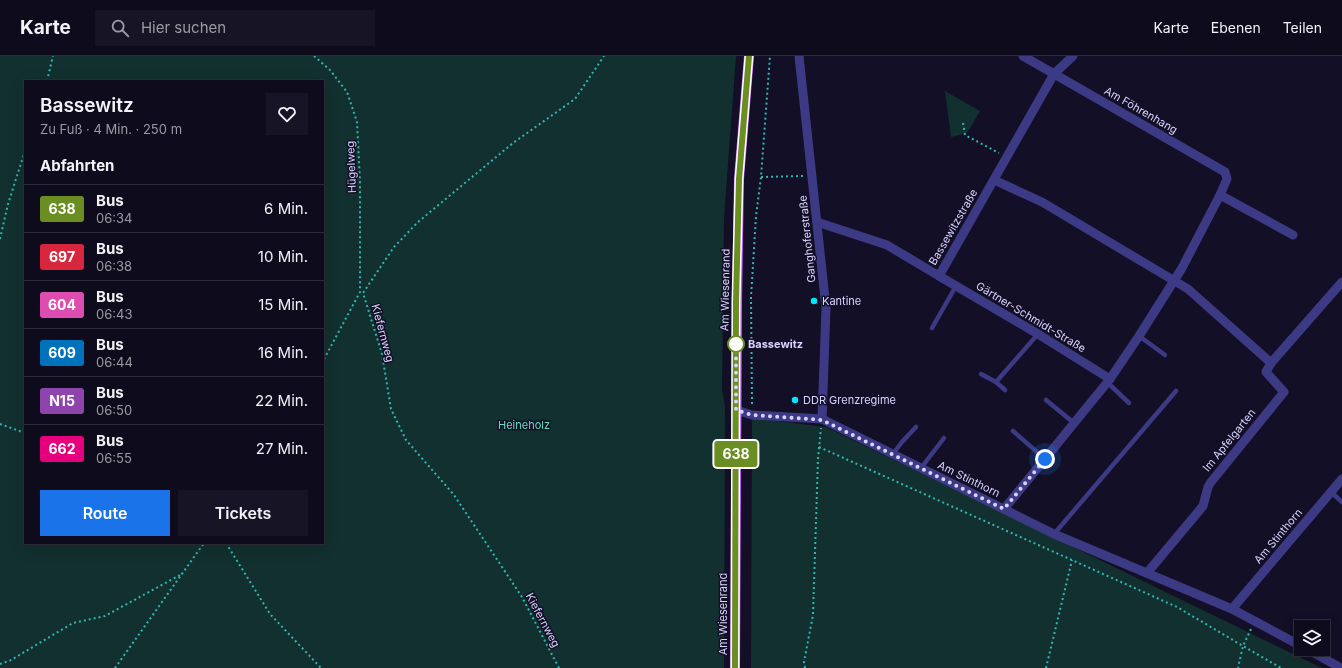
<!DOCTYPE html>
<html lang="de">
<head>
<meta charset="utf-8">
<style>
	body { margin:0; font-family:Inter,sans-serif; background:#171425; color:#f1f3f6; height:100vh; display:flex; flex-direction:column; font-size:15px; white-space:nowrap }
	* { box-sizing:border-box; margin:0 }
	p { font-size:13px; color:#9b9ba3 }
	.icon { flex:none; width:22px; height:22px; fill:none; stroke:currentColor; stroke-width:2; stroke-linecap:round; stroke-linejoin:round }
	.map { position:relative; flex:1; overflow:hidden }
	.sheet { position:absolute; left:24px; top:24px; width:300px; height:464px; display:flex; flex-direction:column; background:#0e0b1c; border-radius:0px; box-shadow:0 4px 16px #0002,0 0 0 1px #2e2b3b }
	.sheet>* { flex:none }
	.badge { padding:0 8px; border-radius:3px; font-size:14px; line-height:26px }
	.fabs { position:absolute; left:1294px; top:564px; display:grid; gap:8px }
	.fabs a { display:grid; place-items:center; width:36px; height:36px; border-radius:0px; background:#0e0b1c; box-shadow:0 4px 16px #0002,0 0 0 1px #2e2b3b; font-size:20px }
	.you { position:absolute; width:20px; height:20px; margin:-10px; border:3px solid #fff; border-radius:50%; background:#1a73e8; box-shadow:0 0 0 6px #1a73e833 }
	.map>.badge { position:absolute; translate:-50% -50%; box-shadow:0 0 0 2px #fff }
	h2 { padding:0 16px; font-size:15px; line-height:36px }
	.round { display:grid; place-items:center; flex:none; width:42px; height:42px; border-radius:0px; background:#171425 }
	.headline { display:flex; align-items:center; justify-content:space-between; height:68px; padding:0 16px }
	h1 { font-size:19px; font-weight:600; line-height:30px }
	.primary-button { display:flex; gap:8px; margin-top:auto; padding:8px 16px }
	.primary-button a { flex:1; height:46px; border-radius:0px; background:#1a73e8; color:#fff; font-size:16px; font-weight:600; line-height:46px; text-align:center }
	.primary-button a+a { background:#171425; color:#f1f3f6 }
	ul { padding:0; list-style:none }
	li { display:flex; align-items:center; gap:12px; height:48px; padding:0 16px; border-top:1px solid #2e2b3b }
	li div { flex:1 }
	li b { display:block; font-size:15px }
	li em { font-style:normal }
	li .badge { min-width:44px; font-weight:700; text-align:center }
	header { display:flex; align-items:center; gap:24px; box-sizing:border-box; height:56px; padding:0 20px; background:#0e0b1c; border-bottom:1px solid #2e2b3b }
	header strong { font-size:19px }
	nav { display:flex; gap:22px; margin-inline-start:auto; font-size:14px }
	.search { width:280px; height:36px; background:#171425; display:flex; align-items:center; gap:10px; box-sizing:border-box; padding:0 14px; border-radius:0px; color:#9b9ba3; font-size:15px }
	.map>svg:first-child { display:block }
</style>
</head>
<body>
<header>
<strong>Karte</strong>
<div class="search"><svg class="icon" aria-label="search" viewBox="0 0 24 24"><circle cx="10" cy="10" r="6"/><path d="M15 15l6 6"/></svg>Hier suchen</div>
<nav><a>Karte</a><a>Ebenen</a><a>Teilen</a></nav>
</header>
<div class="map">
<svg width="1342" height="612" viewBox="0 0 1342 612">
	<rect width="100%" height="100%" fill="#130f26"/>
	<g fill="#12302f" fill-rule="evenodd">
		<path d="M0 0H736L724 162 722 333 725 351 724 612H0ZM25 25H323V487H25Z"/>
		<polygon points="945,35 980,55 967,77 951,81"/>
		<polygon points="752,362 826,371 1322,612 751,612"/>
	</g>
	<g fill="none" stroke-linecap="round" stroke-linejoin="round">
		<g stroke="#2fb8b0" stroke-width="2" stroke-dasharray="2 3" stroke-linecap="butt">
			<polyline points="314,0 330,14 347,36 357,66 360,125 360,236 323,305"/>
			<polyline points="47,25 53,0"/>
			<polyline points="963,67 965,79 999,97"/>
			<polyline points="761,121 803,120"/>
			<polyline points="0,183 8,148 25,95"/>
			<polyline points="752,348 751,241 756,160 761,121 770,0"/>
			<polyline points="0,368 25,377"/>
			<polyline points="819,391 1177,551 1243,590 1238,612"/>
			<polyline points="226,487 270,558 321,612"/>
			<polyline points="1251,573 1243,590 1281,612"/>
			<polyline points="0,608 11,604 73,567 105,560 180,519"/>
			<polyline points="115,612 204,487"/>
			<polyline points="559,612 522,541 454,439 406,384 391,353 382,298 363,237 394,191 418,166 513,87 575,43 604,0"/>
			<polyline points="805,612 804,606 813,559 818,402 821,372"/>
			<polyline points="1046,612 1072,504"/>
		</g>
		<g stroke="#3d3a85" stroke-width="4.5">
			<polyline points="932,272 956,230"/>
			<polyline points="1139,280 1165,299"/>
			<polyline points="981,318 996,326"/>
			<polyline points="1107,326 1129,347"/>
			<polyline points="1005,334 996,326 1038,278"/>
			<polyline points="1046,344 1074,367"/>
			<polyline points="1013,375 1045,403"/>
			<polyline points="892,399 902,386 916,371"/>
			<polyline points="921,412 944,382"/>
			<polyline points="1331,436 1342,446"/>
			<polyline points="1054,478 1176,335"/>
		</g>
		<g stroke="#3d3a85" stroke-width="9">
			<polyline points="799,0 826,252 822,363"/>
			<polyline points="994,124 1042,146 1188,233 1271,307 1342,226"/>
			<polyline points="1220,139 1293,179"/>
			<polyline points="817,166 887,189 939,220 1054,18 1073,0"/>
			<polyline points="939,220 1038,278 1110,323"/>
			<polyline points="736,354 752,359 822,363 1054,478 1232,553 1301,590"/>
			<polyline points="1004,453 1110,323 1139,280 1182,212 1220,139 1227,123 1225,116 1023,0"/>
			<polyline points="1147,517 1203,450 1208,431 1211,426 1284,336 1266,316 1271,307"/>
			<polyline points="1232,553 1342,423"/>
			<polyline points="1307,593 1341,612"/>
		</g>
		<polyline stroke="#c25bff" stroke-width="10" points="735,612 737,246 739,123 749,0"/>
	</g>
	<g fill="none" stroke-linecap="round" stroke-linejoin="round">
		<defs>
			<polyline id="line" points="735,612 736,246 739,123 749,0"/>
		</defs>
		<use href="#line" stroke="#fff" stroke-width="9"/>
		<use href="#line" stroke="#6b8e23" stroke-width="6"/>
		<polyline stroke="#d9d4ff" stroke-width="4" stroke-dasharray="0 7.2" points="736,288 736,354 752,359 822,364 1004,453 1045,403"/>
	</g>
	<g fill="#00e5ff" stroke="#130f26" stroke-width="1.5">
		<circle cx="814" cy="245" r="4"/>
		<circle cx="795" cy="344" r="4"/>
	</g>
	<circle fill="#fff" stroke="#6b8e23" stroke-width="2" cx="736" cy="288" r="8"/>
	<g text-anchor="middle" stroke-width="3" stroke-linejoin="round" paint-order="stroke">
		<g font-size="11" fill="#d9d4ff" stroke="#130f26">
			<text transform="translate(1141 54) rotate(30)" y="4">Am Föhrenhang</text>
			<text transform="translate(351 111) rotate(-92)" y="4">Hügelweg</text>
			<text transform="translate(953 171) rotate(-60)" y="4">Bassewitzstraße</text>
			<text transform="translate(807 183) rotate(-96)" y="4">Ganghoferstraße</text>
			<text transform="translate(725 234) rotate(-89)" y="4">Am Wiesenrand</text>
			<text transform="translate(1031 261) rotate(31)" y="4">Gärtner-Schmidt-Straße</text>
			<text transform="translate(383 277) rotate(75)" y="4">Kiefernweg</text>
			<text transform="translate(1229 384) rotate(-51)" y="4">Im Apfelgarten</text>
			<text transform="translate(969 423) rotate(26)" y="4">Am Stinthorn</text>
			<text transform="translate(1278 480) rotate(-50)" y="4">Am Stinthorn</text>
			<text transform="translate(723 558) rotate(-90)" y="4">Am Wiesenrand</text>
			<text transform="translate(543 564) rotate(62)" y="4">Kiefernweg</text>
		</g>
		<g font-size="11" fill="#d9d4ff" stroke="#130f26" text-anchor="start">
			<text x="822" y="249">Kantine</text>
			<text x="803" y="348">DDR Grenzregime</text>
		</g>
		<g font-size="11" font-weight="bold" fill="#d9d4ff" stroke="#130f26" text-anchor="start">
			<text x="748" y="292">Bassewitz</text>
		</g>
		<g font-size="11" fill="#5fe0c0" stroke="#130f26">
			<text x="524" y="373">Heineholz</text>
		</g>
	</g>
</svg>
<div class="fabs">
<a><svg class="icon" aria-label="layers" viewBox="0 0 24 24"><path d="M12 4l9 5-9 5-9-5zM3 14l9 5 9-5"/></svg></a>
</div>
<div class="you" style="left:1045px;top:403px"></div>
<b class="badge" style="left:736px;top:398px;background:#6b8e23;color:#fff">638</b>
<section class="sheet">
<div class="headline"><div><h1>Bassewitz</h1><p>Zu Fuß · 4 Min. · 250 m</p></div><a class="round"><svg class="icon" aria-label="heart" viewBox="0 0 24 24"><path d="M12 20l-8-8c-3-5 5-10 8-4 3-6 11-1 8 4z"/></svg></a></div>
<h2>Abfahrten</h2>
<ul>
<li><span class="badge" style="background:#6b8e23;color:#fff">638</span><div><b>Bus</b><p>06:34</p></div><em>6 Min.</em></li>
<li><span class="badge" style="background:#d7263d;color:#fff">697</span><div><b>Bus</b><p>06:38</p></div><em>10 Min.</em></li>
<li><span class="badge" style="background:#dd4daf;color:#fff">604</span><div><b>Bus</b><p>06:43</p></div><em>15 Min.</em></li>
<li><span class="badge" style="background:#0072bc;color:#fff">609</span><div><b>Bus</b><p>06:44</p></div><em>16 Min.</em></li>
<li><span class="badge" style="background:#8e44ad;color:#fff">N15</span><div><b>Bus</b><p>06:50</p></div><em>22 Min.</em></li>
<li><span class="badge" style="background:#e6007e;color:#fff">662</span><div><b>Bus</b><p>06:55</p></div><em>27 Min.</em></li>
</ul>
<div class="primary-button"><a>Route</a><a>Tickets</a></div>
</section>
</div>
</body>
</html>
